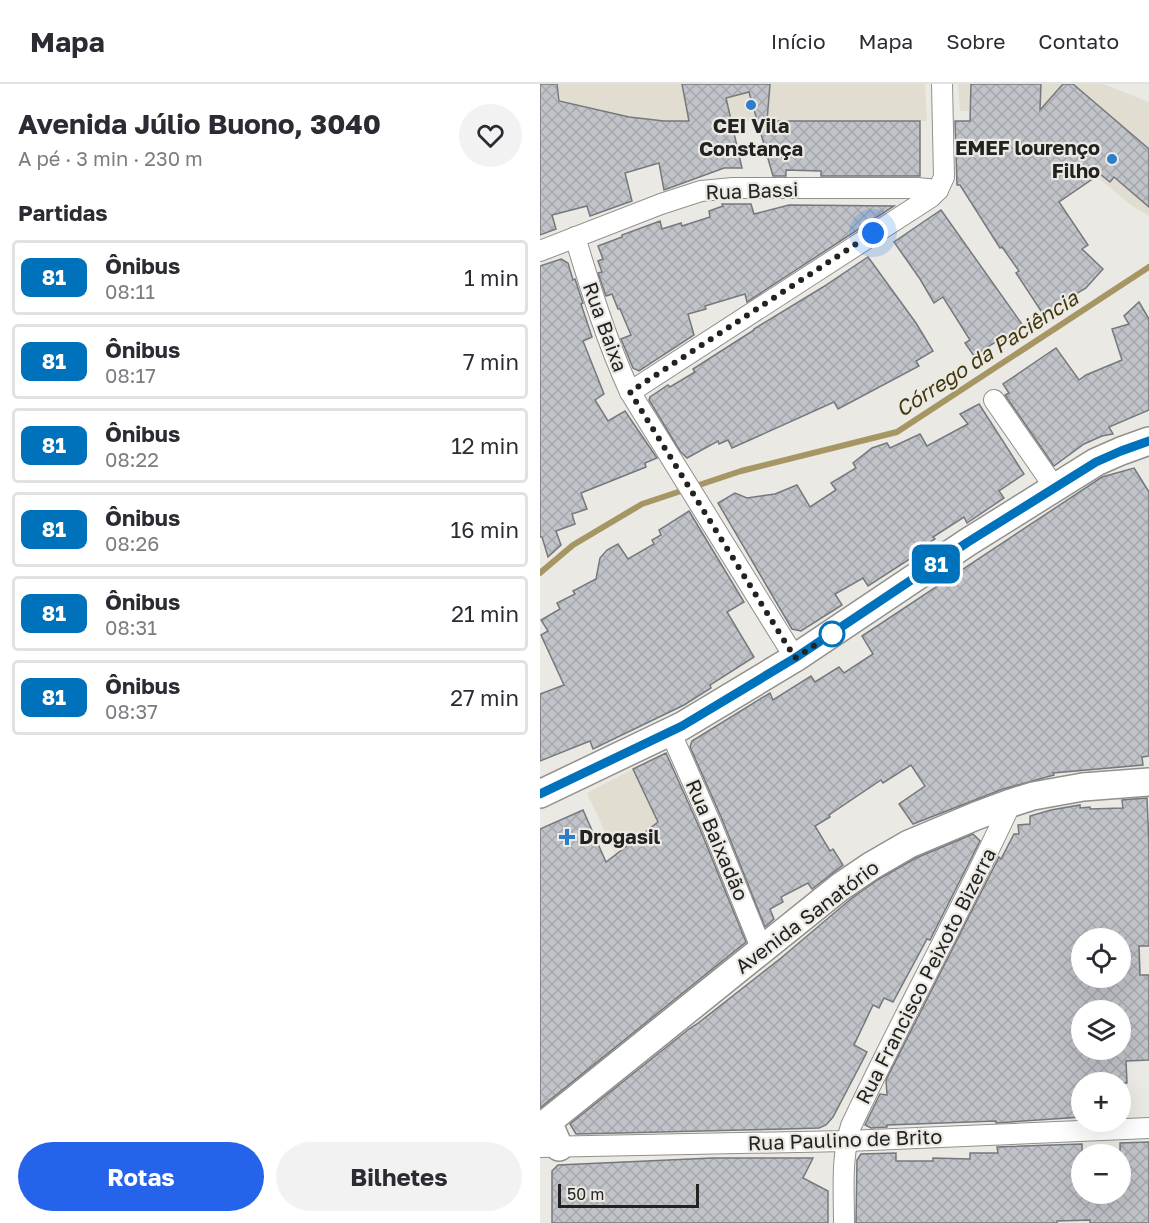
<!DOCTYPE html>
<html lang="pt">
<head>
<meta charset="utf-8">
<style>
	body { margin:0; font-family:"Golos Text",sans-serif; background:#f2f2f3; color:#2b2b33; height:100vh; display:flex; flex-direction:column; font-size:22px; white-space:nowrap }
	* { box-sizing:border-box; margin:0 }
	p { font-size:20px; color:#7c7c81 }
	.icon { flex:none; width:33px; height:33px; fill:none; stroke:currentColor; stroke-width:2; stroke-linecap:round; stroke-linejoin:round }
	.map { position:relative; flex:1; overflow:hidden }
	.sheet { display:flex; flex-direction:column; background:#fff; width:540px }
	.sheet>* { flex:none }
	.badge { padding:0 12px; border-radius:9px; font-size:21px; line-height:39px }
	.buttons { position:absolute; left:531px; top:844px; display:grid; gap:12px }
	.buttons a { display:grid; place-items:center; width:60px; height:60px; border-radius:50%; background:#fff; box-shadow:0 6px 24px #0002; font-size:30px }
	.scale { position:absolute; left:18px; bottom:15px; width:141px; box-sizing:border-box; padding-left:6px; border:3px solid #232220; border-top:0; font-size:16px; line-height:21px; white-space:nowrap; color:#232220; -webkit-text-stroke:4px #eae9e3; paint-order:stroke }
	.you { position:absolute; width:30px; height:30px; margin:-15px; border:4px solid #fff; border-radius:50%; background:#1a73e8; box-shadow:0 0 0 9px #1a73e833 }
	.map>.badge { position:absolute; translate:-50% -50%; box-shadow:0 0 0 3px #fff }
	h2 { padding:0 18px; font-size:22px; line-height:54px }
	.round { display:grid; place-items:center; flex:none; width:63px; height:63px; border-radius:32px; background:#f2f2f3 }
	.headline { display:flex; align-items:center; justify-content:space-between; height:102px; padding:0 18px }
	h1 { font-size:28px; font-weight:700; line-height:45px }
	.button { display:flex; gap:12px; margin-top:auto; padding:12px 18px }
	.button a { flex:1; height:69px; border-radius:36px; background:#2563eb; color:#fff; font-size:24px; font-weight:700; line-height:69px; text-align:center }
	.button a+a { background:#f2f2f3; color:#2b2b33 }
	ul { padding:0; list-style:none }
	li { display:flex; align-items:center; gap:18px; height:75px; margin:0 12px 9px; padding:0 6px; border:3px solid #e1e1e2; border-radius:6px }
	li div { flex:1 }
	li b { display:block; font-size:22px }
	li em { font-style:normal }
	li .badge { min-width:66px; font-weight:700; text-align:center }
	header { display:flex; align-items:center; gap:36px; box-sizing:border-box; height:84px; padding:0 30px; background:#fff; border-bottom:2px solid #e1e1e2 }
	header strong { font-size:28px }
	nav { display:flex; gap:33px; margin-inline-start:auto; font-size:21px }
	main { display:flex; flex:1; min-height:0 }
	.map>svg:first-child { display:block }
</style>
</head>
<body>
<header>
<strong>Mapa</strong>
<nav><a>Início</a><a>Mapa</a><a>Sobre</a><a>Contato</a></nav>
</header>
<main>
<section class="sheet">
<div class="headline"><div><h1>Avenida Júlio Buono, 3040</h1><p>A pé · 3 min · 230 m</p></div><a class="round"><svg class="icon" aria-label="heart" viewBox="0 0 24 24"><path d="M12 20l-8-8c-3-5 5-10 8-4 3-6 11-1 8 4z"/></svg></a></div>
<h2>Partidas</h2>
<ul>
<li><span class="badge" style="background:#0072bc;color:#fff">81</span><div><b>Ônibus</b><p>08:11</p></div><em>1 min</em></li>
<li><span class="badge" style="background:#0072bc;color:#fff">81</span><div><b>Ônibus</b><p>08:17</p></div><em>7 min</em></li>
<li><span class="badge" style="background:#0072bc;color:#fff">81</span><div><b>Ônibus</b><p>08:22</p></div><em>12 min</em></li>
<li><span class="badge" style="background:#0072bc;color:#fff">81</span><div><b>Ônibus</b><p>08:26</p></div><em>16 min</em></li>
<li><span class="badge" style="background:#0072bc;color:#fff">81</span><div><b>Ônibus</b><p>08:31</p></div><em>21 min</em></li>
<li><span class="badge" style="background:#0072bc;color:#fff">81</span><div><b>Ônibus</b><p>08:37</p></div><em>27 min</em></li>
</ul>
<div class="button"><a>Rotas</a><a>Bilhetes</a></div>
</section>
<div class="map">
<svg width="609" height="1139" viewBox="0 0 609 1139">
	<defs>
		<pattern id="building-cross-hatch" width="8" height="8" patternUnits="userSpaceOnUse" patternTransform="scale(1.5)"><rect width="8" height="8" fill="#c0c3c8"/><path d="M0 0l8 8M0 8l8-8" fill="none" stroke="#a5a7ac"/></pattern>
	</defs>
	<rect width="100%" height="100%" fill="#eae9e3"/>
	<g fill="#e1ddd0">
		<polygon points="17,0 385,0 387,37 124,37 89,33 21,17"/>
		<polygon points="418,0 563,0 609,18 609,132 591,121 479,28 420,27"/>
		<polygon points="93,685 119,738 75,769 47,709"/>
	</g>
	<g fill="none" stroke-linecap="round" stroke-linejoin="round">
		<polyline stroke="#a69663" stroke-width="6" points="0,489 33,461 102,420 201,387 357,348 609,183"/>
	</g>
	<g fill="url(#building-cross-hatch)" stroke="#75787c" stroke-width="1.5" fill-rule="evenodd">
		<polygon points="0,0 17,0 19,17 89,33 124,37 149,37 142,0 230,0 227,37 380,37 380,92 281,92 281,87 246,86 246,92 233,92 209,8 186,14 202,84 184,84 124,106 119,79 85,89 92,117 50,132 47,122 12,131 16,145 0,151"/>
		<polygon points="431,0 501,0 500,26 523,0 533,0 609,65 609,123 574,93 570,98 560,90 519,118 548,161 542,165 563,185 546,204 503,230 476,189 479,187 462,163 460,164 420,101 417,101 415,37 430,37"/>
		<polygon points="182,120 211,120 214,130 249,121 354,122 207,218 205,210 165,222 166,225 148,230 154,251 99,287 93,284 81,255 91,251 80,225 78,225 72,210 66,212 58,189 62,188 58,177 63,175 58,162 82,153 82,151 120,137 122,145 141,139 142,142 170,133 169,127 183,122"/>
		<polygon points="401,126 484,243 462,258 460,255 434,272 425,259 430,256 403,213 394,219 380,195 354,158"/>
		<polygon points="328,173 376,239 393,267 376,277 379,282 298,325 294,318 192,364 188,356 179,360 178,357 147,374 140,367 109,316 110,313 128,301 130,303 155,288 153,285 214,246 214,245 283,203"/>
		<polygon points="21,175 28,179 33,196 35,195 43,219 41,220 52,253 43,257 64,310 55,316 68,337 85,327 117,374 105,379 106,383 41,409 47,425 32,430 35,440 16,447 21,461 8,473 2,453 0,453 0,182"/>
		<polygon points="599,218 609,235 609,326 569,343 573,350 562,352 544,360 514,382 465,311 469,309 463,300 516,264 539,296 546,291 582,276 572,245 589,240 584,232"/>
		<polygon points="439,320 484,390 459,407 464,414 427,439 424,433 393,453 395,455 372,470 373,473 328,502 323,494 295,510 302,521 261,547 252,545 178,419 195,409 207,414 235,410 257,401 270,423 296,406 291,399 316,384 313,379 332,364 347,359 350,364 380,350 387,362 428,340 420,330"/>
		<polygon points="594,384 609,408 609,672 602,673 603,681 513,689 514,691 463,705 373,740 359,720 385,702 371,681 343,699 341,696 289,731 290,733 275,742 290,767 293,765 303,781 272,805 268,799 241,813 243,818 230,825 234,835 225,843 182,735 150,663 152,657 230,609 233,616 271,592 275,598 299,583 304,589 333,570 322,552 562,393"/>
		<polygon points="149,427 204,518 187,528 214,573 170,601 171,604 144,621 53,665 50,657 0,677 0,610 24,601 1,551 8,547 1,536 20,525 17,519 35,510 33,507 56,495 60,474 67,466 78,460 88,475 114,460 112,456 121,451 119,446"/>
		<polygon points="126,669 160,745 206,858 0,1024 0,745 43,726 66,778 118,738 93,685"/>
		<path d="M607 714 609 761V862H599L600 891H609V976L586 977 587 999H542V1033L456 1039V1037L347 1041V1043L331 1044 325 1041 340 1010 347 1011 346 996 459 773 461 775 474 750H479L478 741 490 740V732L511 726 540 721V724L550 723V725L583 724 582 716ZM542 855H580V894L551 895 549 894H542ZM542 927H580V966H542Z"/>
		<polygon points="433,750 440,757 390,856 387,855 353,918 344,914 339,924 333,921 314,961 327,968 293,1033 286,1041 279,1044 245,1045 36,1050 30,1040 149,945 157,940 241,874 312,814 339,795 376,774"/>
		<polygon points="609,1058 609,1139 550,1139 550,1136 517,1137 517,1139 316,1139 317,1076 321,1070 356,1069 356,1077 393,1077 393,1074 430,1075 430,1069 458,1069 457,1063 542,1060 542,1110 580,1110 580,1059"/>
		<polygon points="173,1074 273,1074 263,1094 288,1107 288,1139 12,1139 12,1087 18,1081"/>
	</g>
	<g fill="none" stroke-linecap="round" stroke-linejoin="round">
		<defs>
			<g id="street">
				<path d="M35 153C51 206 67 258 90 308L255 574"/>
				<polyline points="0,167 121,120 161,107 193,104 377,104 398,106"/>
				<polyline points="90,308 391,113 398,106 404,93 402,0"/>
				<polyline points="454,316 515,404"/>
				<polyline points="130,647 171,740 222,866"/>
				<polyline points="0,1063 307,1057 609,1044"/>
				<path d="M304 1139C304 1106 301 1073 311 1042 362 933 421 828 471 719"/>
			</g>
			<g id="secondary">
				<polyline points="0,710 142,642 255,574 428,458 556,378 581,367 609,357"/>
				<polyline points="8,1038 19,1063"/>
				<polyline points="0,1044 300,803 331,782 369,760 436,732 471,719 493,712 543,703 609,698"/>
			</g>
		</defs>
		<use href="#street" stroke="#91908b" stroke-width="22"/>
		<use href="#secondary" stroke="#91908b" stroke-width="30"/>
		<use href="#street" stroke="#fff" stroke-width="20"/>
		<use href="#secondary" stroke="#fff" stroke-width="27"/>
	</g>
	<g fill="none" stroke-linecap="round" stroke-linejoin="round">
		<defs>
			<polyline id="line" points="0,710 142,642 255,574 428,458 556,378 581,367 609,357"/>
		</defs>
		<use href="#line" stroke="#fff" stroke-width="14"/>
		<use href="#line" stroke="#0072bc" stroke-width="9"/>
		<polyline stroke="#232220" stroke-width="6" stroke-dasharray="0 10.8" points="292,550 255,574 90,308 333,149"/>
	</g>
	<g fill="#2c7dcc" stroke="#eae9e3" stroke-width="2">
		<circle cx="211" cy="21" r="6"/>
		<circle cx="572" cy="75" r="6"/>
		<path d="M24 744h6v6h6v6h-6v6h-6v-6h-6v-6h6z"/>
	</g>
	<circle fill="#fff" stroke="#0072bc" stroke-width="3" cx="292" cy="550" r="12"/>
	<g text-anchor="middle" stroke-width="4.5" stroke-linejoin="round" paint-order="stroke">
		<g font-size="20" font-weight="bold" fill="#232220" stroke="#eae9e3">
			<text x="211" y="49">CEI Vila<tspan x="211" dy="23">Constança</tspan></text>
			<text x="560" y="71" text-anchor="end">EMEF lourenço<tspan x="560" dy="23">Filho</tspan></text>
			<text x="39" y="760" text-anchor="start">Drogasil</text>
		</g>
		<g font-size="20" fill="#232220" stroke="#eae9e3">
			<text transform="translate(212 107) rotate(-2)" y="7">Rua Bassi</text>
			<text transform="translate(65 243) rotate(70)" y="7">Rua Baixa</text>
			<text transform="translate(177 756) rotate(67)" y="7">Rua Baixadão</text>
			<text transform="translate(267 833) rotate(-37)" y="7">Avenida Sanatório</text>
			<text transform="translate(386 892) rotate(-63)" y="7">Rua Francisco Peixoto Bizerra</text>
			<text transform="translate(305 1056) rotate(-2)" y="7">Rua Paulino de Brito</text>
		</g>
		<g font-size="21" font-style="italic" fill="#43370c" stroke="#eae9e3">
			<text transform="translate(447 270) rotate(-33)" y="7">Córrego da Paciência</text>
		</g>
	</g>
</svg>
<div class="buttons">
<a><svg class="icon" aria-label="locate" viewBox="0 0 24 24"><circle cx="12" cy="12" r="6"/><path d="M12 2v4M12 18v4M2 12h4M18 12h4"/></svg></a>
<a><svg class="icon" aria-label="layers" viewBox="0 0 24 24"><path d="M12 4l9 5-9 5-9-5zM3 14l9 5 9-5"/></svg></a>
<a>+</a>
<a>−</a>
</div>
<div class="scale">50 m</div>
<div class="you" style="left:333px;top:149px"></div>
<b class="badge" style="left:396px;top:480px;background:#0072bc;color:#fff">81</b>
</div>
</main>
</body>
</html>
